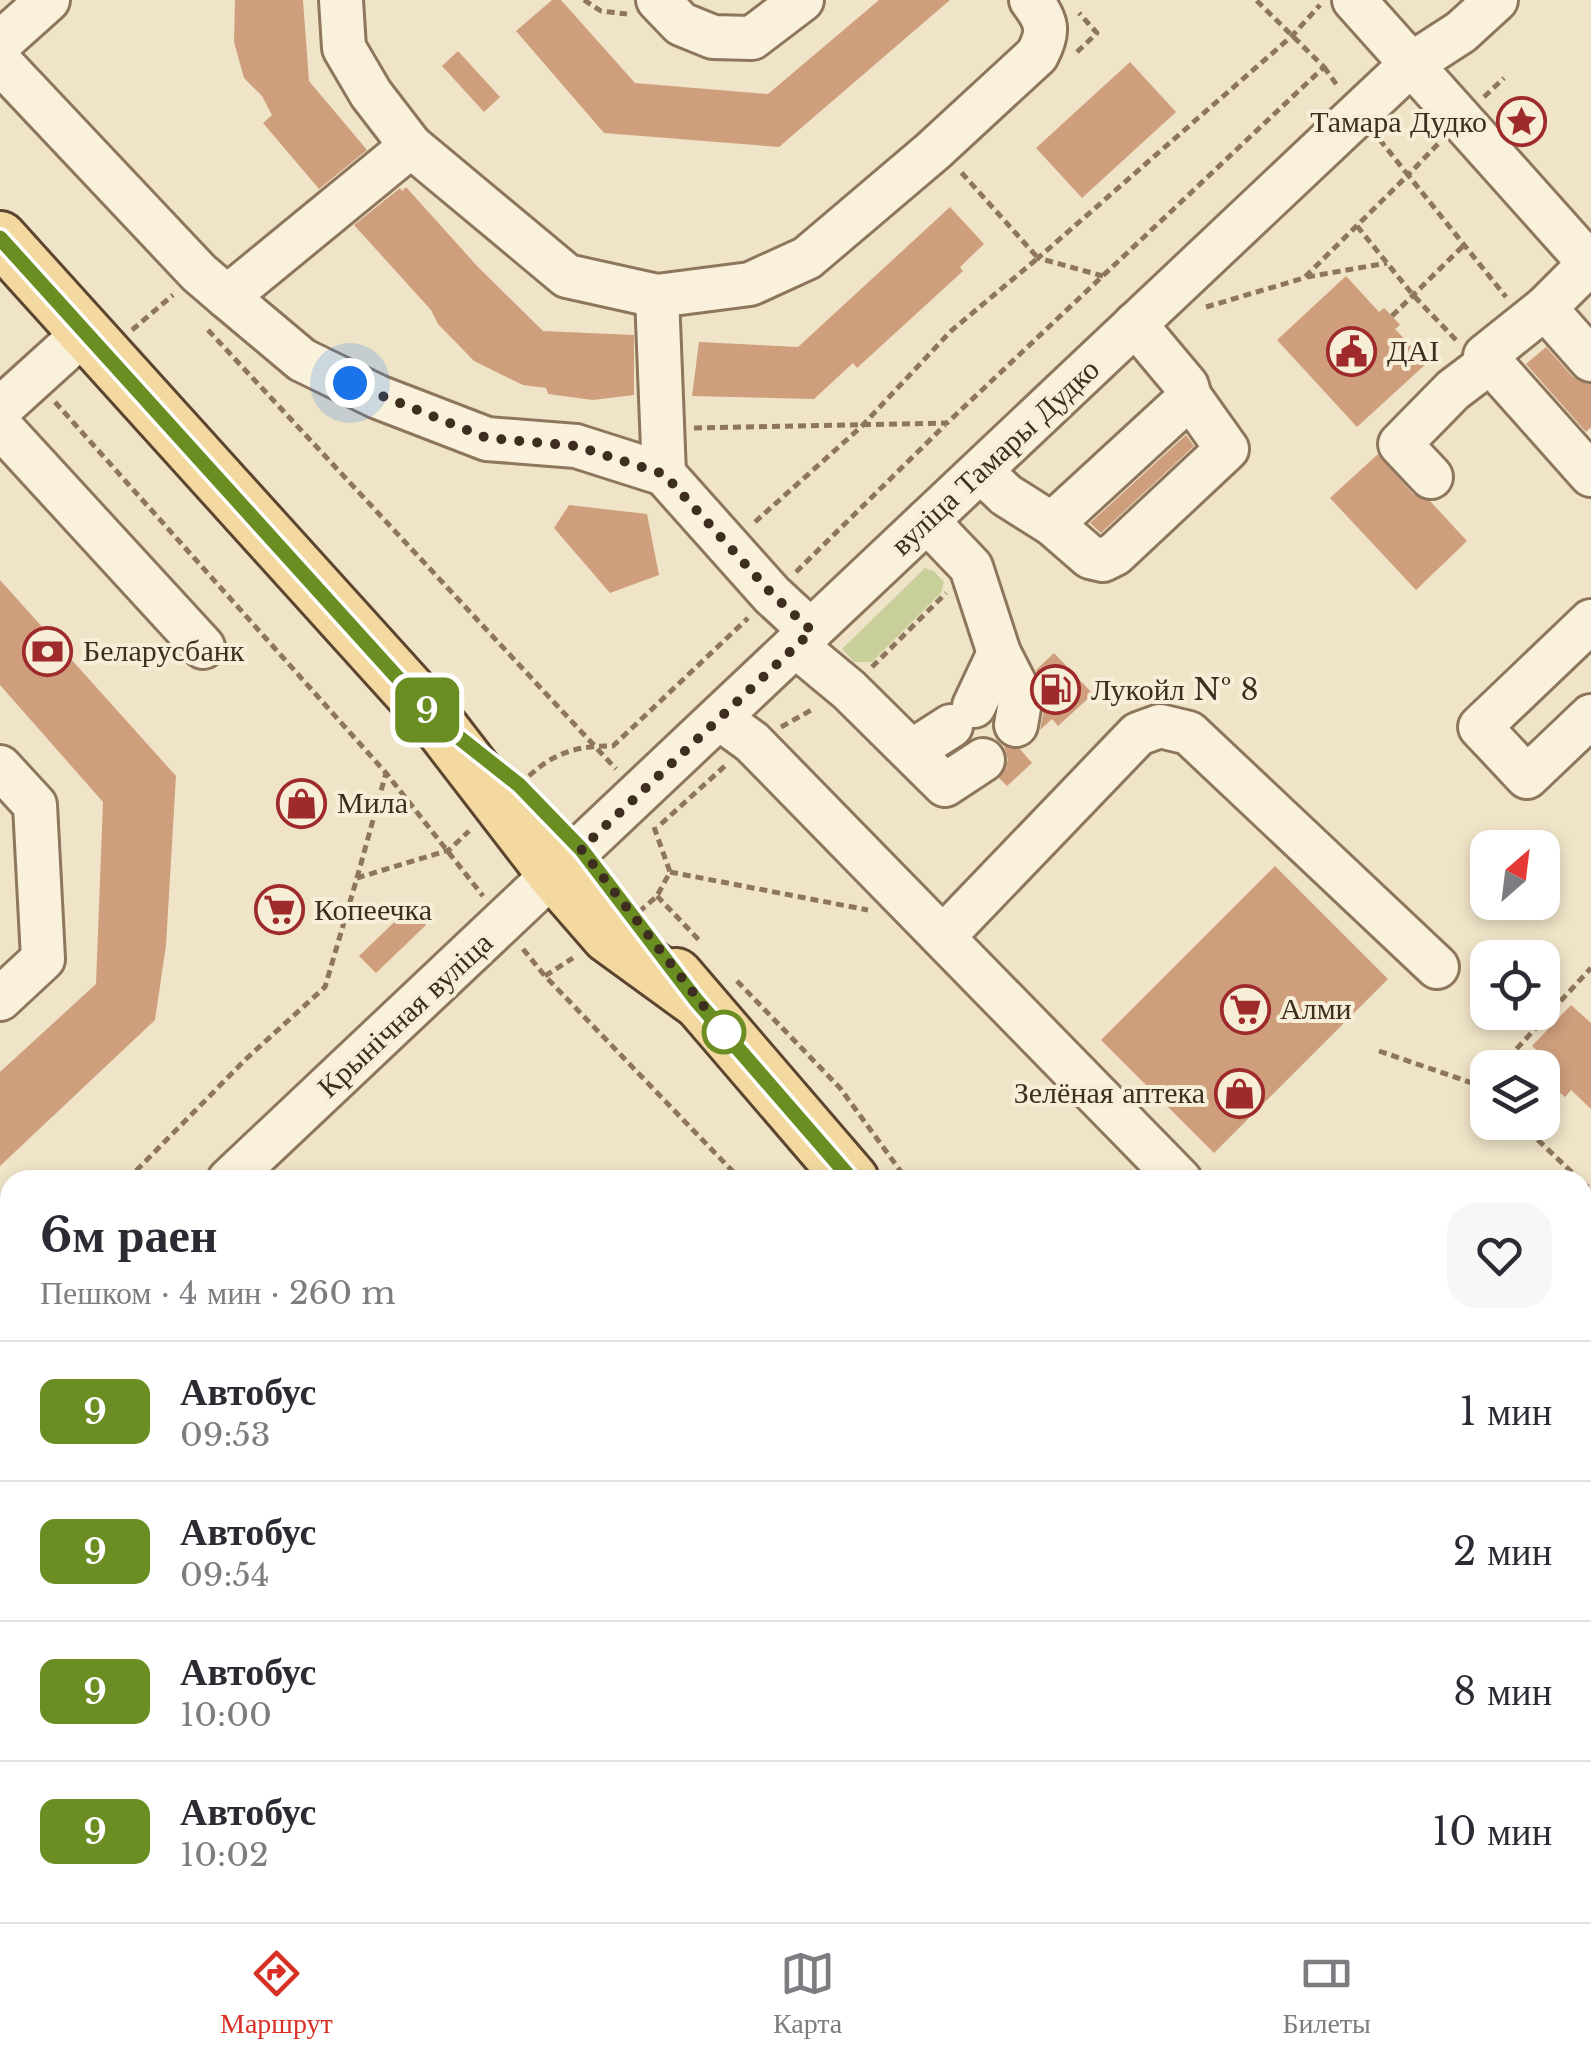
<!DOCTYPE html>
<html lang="ru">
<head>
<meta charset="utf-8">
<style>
	body { margin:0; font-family:"Libre Baskerville",serif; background:#f7f7f7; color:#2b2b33; height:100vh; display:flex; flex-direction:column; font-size:38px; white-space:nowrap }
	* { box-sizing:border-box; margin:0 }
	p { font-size:32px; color:#7c7c81 }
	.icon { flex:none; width:55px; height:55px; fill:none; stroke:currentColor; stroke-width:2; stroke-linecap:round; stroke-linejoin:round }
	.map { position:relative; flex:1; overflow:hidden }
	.panel { position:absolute; left:0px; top:1170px; width:1592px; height:752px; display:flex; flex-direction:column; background:#fff; border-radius:30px 30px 0 0; box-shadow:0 5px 15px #0003 }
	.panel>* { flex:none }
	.badge { padding:0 20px; border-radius:15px; font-size:35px; line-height:65px }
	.needle { width:65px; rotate:28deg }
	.controls { position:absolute; left:1470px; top:830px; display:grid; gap:20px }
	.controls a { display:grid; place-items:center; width:90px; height:90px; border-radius:20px; background:#fff; box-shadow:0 5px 15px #0003; font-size:50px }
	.you { position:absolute; width:50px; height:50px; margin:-25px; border:8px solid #fff; border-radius:50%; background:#1a73e8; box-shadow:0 0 0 15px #1a73e833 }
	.map>.badge { position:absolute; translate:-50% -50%; box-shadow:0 0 0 5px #fff }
	.round { display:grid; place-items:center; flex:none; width:105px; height:105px; border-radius:30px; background:#f7f7f7 }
	.head { display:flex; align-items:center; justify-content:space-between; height:170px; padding:0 40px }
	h1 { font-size:48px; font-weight:800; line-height:75px }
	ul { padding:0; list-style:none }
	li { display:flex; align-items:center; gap:30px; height:140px; padding:0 40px; border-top:2px solid #e1e1e2 }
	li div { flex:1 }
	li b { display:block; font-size:38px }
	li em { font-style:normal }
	li .badge { min-width:110px; font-weight:700; text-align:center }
	.dock { display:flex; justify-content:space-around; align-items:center; height:140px; border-top:2px solid #e1e1e2; background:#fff; font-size:28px; color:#7c7c81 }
	.dock a { display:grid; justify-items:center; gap:5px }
	.dock .selected { color:#d93025 }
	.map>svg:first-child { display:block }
</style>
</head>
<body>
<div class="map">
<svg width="1591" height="1922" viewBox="0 0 1591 1922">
	<rect width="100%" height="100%" fill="#f0e4c8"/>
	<g fill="#c9cf9b">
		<polygon points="925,568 934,571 944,582 941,593 872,662 854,662 842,649"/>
		<polygon points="10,1533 10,1912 854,1913 844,1922 0,1922 0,1543"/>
	</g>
	<g fill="#cf9f7d">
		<polygon points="235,0 303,0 309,81 367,150 319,189 263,123 272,115 262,96 244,78 234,42"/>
		<polygon points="552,0 561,0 635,83 768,94 879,0 950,0 779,147 604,133 516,31"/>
		<polygon points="458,51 500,97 484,112 442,66"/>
		<polygon points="1130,62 1176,112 1082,198 1036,148"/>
		<polygon points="406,187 478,267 543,331 634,335 634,395 593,400 548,394 546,388 523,385 474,361 438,324 431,310 354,225 400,188 402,191"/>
		<polygon points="950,207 984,244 960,267 963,271 857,368 853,363 814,399 692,396 699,342 798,347"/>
		<polygon points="1346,276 1379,312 1384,308 1392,316 1400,325 1395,329 1427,363 1357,427 1277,340"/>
		<polygon points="1546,347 1573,377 1591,384 1591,427 1586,432 1526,364"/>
		<polygon points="1186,435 1194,446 1101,533 1090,523"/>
		<polygon points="1378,454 1413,494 1430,501 1467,541 1416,590 1330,498"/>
		<polygon points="569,505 647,514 659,575 610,593 554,528"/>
		<polygon points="0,580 176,776 166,945 155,1020 0,1166 0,1072 96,984 103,802 0,685"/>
		<polygon points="1054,653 1093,694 1058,726 1052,719 1040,730 1046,699 1036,670"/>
		<polygon points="1004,746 1020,749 1032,763 1007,786 999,778 1008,760"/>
		<polygon points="1275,866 1388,979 1214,1153 1101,1040"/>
		<polygon points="409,908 426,925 376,973 359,956"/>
		<polygon points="1571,1005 1591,1023 1591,1109 1571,1090 1565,1097 1542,1077 1542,1066 1536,1060 1541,1054 1532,1046"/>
	</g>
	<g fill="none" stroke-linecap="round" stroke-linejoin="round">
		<defs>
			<g id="minor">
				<path d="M341 0 344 48 371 94 411 146 567 276 657 296 750 284 807 258 933 151 1037 55C1050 31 1047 21 1031 0"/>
				<polyline points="658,0 681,24 713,37 752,38 802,0"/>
				<polyline points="1354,0 1591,265"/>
				<polyline points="0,43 48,0"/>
				<polyline points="0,62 199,273 227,297 411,146"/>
				<polyline points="1590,263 1545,308 1485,356 1591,475"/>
				<polyline points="657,296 664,474"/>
				<polyline points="227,297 302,360 378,397 487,439 576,446 664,474 772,595 811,631"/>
				<polyline points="1545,308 1591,360"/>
				<polyline points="0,409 86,331"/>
				<polyline points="0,426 203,647"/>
				<polyline points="981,471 1006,495 1052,524 1090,557 1103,560 1115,554 1227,449 1190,397 1187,386 1135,324"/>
				<polyline points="1431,477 1400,444 1453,390 1490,362"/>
				<polyline points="927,521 971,567 999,653 1021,696 1016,725"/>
				<polyline points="1052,524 1190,397"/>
				<polyline points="1591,621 1480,727 1527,777 1591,716"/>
				<polyline points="796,646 849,690 945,785 983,760"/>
				<polyline points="974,706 999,653"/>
				<polyline points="719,718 752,742 1180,1180"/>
				<polyline points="912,751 951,726"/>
				<polyline points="0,767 35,805 43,959 0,999"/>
				<polyline points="943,937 1138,734 1160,726 1189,733 1437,967"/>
				<polyline points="229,1180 1359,113 1410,65 1461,32 1496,0"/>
				<polyline points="0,1249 10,1260"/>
				<polyline points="1582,1316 1591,1307"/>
				<polyline points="0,1395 10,1386"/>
				<polyline points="1582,1587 1591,1578"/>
				<polyline points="1582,1753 1591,1761"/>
				<polyline points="1447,1912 1447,1922"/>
			</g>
			<g id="major">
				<polyline points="0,238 433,717 554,874 608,936 696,1000"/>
				<polyline points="676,975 852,1180"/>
				<polyline points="1569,1912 1579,1922"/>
			</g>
		</defs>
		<use href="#minor" stroke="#8d765c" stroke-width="48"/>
		<use href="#major" stroke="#5b4430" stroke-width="58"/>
		<g stroke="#8d765c" stroke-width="5" stroke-dasharray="8 5" stroke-linecap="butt">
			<polyline points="584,0 601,11 627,14"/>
			<polyline points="1077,52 1097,33 1079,13"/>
			<polyline points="1324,67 1339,88"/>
			<polyline points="1484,97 1504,78"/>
			<polyline points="1438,144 1408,175 1506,297"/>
			<polyline points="1357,226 1413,295 1457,341"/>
			<polyline points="1103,276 1038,258 1292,36 1320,5"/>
			<polyline points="1307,277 1387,263"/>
			<polyline points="1206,307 1304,278 1408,175 1380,140"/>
			<polyline points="1392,316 1464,245"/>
			<polyline points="132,330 173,295"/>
			<polyline points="208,330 616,769"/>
			<polyline points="55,402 386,773 483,896"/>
			<polyline points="694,428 947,423 1324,67 1256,0"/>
			<polyline points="755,522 861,427 951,331 1038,258 960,171"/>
			<polyline points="796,572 945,425"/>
			<polyline points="872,667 946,593"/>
			<polyline points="781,727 815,708"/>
			<path d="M529 776C553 753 579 745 613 746L748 618"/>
			<polyline points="661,824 727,764"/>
			<polyline points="670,872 868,910"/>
			<polyline points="357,878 386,773"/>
			<polyline points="657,896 699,940"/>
			<polyline points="639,912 657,896 670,872 654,827"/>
			<polyline points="523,949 545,976 741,1180"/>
			<polyline points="545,976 573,958"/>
			<polyline points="737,981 840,1088 907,1180"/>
			<polyline points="1379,1051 1481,1086 1488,1093"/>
			<polyline points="1499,1068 1591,968"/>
			<polyline points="1519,1122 1580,1180"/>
			<polyline points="1245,1176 1253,1180"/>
			<polyline points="127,1180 246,1059 325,987 357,878 449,850 469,831"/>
			<polyline points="1582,1182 1591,1190"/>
			<polyline points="0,1307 10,1297"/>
			<polyline points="1582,1511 1591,1502"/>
			<polyline points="1582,1665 1591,1655"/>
			<polyline points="1582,1701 1591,1709"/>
		</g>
		<use href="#minor" stroke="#faf1dc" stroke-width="42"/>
		<use href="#major" stroke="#f3d9a0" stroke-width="52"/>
	</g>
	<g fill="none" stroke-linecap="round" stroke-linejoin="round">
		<defs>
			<polyline id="line" points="0,238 433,717 519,785 581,849 696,1000 852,1180"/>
		</defs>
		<use href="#line" stroke="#fff" stroke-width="22"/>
		<use href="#line" stroke="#6b8e23" stroke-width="15"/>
		<polyline stroke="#3d2e20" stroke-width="10" stroke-dasharray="0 18" points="350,383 487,438 576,446 664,474 772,594 812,631 581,849 724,1032"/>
	</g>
	<defs>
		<symbol id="sight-ring" viewBox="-11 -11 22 22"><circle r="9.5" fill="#f7eed8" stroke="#9e2a2b" stroke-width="1.5"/><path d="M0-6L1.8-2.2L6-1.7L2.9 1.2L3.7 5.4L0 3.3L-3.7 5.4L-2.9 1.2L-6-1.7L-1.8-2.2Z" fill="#9e2a2b"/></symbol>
		<symbol id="civic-ring" viewBox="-11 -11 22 22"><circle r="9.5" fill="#f7eed8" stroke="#9e2a2b" stroke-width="1.5"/><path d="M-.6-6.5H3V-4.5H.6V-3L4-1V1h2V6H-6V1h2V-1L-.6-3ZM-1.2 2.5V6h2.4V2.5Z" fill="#9e2a2b"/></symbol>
		<symbol id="bank-ring" viewBox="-11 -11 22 22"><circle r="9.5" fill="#f7eed8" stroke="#9e2a2b" stroke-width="1.5"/><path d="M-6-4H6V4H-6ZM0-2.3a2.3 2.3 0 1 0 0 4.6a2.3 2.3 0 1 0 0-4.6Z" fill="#9e2a2b"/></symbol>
		<symbol id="fuel-ring" viewBox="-11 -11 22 22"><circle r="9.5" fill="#f7eed8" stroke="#9e2a2b" stroke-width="1.5"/><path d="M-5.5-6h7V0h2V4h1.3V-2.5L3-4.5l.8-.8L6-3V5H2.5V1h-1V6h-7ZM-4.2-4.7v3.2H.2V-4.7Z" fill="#9e2a2b"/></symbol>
		<symbol id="shop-ring" viewBox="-11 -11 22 22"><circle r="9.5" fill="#f7eed8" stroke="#9e2a2b" stroke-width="1.5"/><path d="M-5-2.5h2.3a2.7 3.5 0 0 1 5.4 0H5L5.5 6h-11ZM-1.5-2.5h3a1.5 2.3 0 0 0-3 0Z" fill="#9e2a2b"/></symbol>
		<symbol id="supermarket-ring" viewBox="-11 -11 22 22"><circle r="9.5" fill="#f7eed8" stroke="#9e2a2b" stroke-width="1.5"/><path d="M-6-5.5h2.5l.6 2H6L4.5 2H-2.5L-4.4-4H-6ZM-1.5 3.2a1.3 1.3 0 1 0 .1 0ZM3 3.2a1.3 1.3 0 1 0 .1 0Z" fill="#9e2a2b"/></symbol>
	</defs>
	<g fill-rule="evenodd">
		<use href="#sight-ring" x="1494" y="94" width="55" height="55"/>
		<use href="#civic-ring" x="1324" y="324" width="55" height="55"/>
		<use href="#bank-ring" x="20" y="624" width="55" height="55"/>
		<use href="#fuel-ring" x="1028" y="662" width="55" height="55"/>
		<use href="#shop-ring" x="274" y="776" width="55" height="55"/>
		<use href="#supermarket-ring" x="252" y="882" width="55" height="55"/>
		<use href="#supermarket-ring" x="1218" y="982" width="55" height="55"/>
		<use href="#shop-ring" x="1212" y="1066" width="55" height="55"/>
	</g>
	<circle fill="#fff" stroke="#6b8e23" stroke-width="5" cx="724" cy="1032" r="20"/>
	<g text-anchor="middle" stroke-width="8" stroke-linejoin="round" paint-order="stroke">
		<g font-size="30" fill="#3d2e20" stroke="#f7eed8" text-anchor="start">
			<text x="1487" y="132" text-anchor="end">Тамара Дудко</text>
			<text x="1387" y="361">ДАІ</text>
			<text x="83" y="661">Беларусбанк</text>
			<text x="1091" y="700">Лукойл № 8</text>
			<text x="337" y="813">Мила</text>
			<text x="314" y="920">Копеечка</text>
			<text x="1280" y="1019">Алми</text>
			<text x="1205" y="1103" text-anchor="end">Зелёная аптека</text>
		</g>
		<g font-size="30" fill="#3d2e20" stroke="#f7eed8">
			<text transform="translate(995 457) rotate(-43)" y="10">вуліца Тамары Дудко</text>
			<text transform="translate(405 1015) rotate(-43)" y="10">Крынічная вуліца</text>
		</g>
	</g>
</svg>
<div class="controls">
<a><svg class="needle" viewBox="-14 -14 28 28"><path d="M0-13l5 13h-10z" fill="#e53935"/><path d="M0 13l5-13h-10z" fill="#7c7c81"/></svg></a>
<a><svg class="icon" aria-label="locate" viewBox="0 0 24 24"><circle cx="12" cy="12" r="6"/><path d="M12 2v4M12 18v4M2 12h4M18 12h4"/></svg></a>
<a><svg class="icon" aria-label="layers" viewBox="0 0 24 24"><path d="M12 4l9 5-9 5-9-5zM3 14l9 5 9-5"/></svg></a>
</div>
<div class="you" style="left:350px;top:383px"></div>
<b class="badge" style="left:427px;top:710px;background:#6b8e23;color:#fff">9</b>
<section class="panel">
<div class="head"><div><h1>6м раен</h1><p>Пешком · 4 мин · 260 m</p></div><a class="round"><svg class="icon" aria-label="heart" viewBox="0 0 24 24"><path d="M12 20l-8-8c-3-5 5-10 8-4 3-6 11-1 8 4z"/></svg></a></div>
<ul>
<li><span class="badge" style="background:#6b8e23;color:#fff">9</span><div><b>Автобус</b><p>09:53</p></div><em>1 мин</em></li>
<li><span class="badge" style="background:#6b8e23;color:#fff">9</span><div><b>Автобус</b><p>09:54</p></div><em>2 мин</em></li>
<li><span class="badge" style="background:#6b8e23;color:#fff">9</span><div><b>Автобус</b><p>10:00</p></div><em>8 мин</em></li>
<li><span class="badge" style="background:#6b8e23;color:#fff">9</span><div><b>Автобус</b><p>10:02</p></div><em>10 мин</em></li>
</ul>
</section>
</div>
<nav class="dock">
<a class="selected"><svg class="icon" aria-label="directions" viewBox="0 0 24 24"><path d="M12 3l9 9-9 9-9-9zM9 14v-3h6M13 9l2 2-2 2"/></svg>Маршрут</a>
<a><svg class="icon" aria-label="map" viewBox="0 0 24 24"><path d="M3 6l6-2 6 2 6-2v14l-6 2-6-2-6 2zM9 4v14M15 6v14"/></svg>Карта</a>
<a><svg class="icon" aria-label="tickets" viewBox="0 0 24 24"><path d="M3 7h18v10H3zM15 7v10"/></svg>Билеты</a>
</nav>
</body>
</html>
